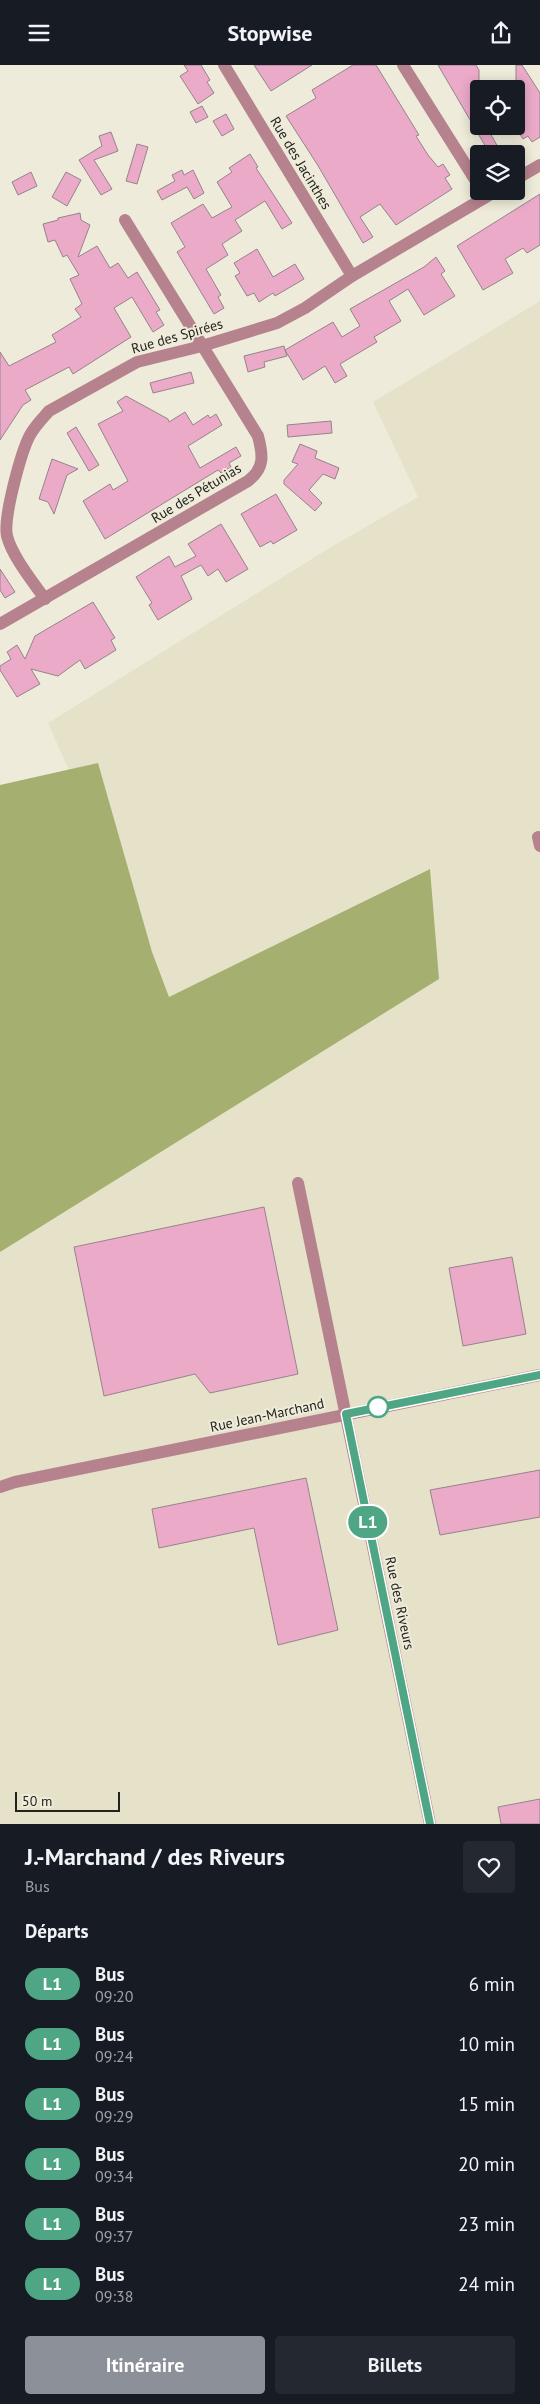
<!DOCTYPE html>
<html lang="fr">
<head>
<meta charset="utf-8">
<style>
	body { margin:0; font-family:"PT Sans",sans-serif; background:#242831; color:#f1f3f6; height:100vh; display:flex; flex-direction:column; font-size:19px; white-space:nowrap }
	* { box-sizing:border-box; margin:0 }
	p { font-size:16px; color:#9ea1a6 }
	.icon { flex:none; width:28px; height:28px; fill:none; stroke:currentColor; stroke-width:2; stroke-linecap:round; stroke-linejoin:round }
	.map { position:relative; height:1759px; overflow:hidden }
	.drawer { display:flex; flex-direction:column; background:#171b24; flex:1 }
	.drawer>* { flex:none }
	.badge { padding:0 10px; border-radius:16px; font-size:18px; line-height:32px }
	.fabs { position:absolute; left:470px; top:15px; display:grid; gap:10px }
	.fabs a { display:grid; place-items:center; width:55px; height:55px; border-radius:5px; background:#171b24; box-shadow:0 2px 12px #0003; font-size:25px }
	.scale { position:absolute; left:15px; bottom:12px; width:105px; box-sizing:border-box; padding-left:5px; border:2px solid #23221c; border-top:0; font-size:14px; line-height:18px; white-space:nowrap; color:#23221c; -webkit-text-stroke:4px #eeebda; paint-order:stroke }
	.map>.badge { position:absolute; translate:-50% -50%; box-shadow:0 0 0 2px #fff }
	h2 { padding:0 25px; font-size:19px; line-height:45px }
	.round { display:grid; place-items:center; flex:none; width:52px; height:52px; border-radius:5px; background:#242831 }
	.overview { display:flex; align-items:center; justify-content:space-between; height:85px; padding:0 25px }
	h1 { font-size:24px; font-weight:700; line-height:38px }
	.primary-button { display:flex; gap:10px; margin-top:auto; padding:10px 25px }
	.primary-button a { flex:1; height:58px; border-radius:5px; background:#8c9099; color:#fff; font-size:20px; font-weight:700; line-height:58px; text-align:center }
	.primary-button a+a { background:#242831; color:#f1f3f6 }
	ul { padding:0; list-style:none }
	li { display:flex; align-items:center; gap:15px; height:60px; padding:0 25px }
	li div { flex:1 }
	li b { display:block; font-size:19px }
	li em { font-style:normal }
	li .badge { min-width:55px; font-weight:700; text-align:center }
	header { display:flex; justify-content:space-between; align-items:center; height:65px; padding:0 25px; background:#171b24; font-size:22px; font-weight:700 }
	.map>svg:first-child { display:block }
</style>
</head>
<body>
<header><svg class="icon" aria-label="menu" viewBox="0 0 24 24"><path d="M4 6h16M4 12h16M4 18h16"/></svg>Stopwise<svg class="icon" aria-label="share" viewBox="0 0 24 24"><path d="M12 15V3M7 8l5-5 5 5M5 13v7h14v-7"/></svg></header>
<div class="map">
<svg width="540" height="1759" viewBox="0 0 540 1759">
	<rect width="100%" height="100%" fill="#eeebda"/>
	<polygon fill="#e6e2c9" points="540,236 540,1759 0,1759 0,1186 429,804 169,932 48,658 331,482 418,432 373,337"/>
	<polygon fill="#a5af70" points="98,698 152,887 169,932 430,804 439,914 0,1187 0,720"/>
	<g fill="#ebaac8" stroke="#95848b">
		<polygon points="184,0 201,0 210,15 207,17 214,28 198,39 180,11 188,6"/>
		<polygon points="254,0 312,0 271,26"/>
		<polygon points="353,0 376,0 419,70 416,71 428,90 438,102 443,99 450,110 445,113 452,124 396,160 380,139 360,152 373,172 363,178 317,99 286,51 316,33 312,25"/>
		<polygon points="438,0 476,0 479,5 479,61 486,61 502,89 490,89"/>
		<polygon points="516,0 522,0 540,28 540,72 532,77 528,71 523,74 516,63"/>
		<polygon points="202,41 208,52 196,58 190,47"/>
		<polygon points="226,49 234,64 222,71 213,56"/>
		<polygon points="111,67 118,86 94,95 112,124 101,130 79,95 102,81 99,71"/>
		<polygon points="137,79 148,82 137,119 126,116"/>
		<polygon points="250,89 258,102 256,103 292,158 282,164 265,136 235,155 242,166 222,179 228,190 206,204 221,230 218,232 224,243 214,249 177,187 185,182 171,158 203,139 212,153 232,142 217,117 232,107 229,103"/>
		<polygon points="182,105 184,110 193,105 204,128 194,134 187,122 162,135 157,126 175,116 172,110"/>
		<polygon points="31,107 37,121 18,130 12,117"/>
		<polygon points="66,107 81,115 67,141 52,132"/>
		<polygon points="540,129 540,180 527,188 523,183 505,194 513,208 483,225 457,181"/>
		<polygon points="80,148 81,155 90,160 78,192 97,181 110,203 118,198 128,213 137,207 160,245 156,247 164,260 153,267 132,232 114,243 131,272 73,309 69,302 25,325 31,335 23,340 0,375 0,287 9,301 56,277 52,270 81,252 75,244 82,239 70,214 79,210 67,190 63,192 55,175 48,177 43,159 58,155 58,153"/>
		<polygon points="257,184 273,212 295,199 304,214 275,231 273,228 259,237 254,228 247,231 235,211 240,208 234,198"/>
		<polygon points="436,192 445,206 441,209 455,231 424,250 408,224 389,236 401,256 374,272 377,277 340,299 347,311 335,318 325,301 303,315 285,285 287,291 264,297 265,302 248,307 244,291 284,281 285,285 333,257 342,272 360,261 350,244 424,202"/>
		<polygon points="191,307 194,318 153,328 150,318"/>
		<polygon points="126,331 168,354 169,357 185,347 193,360 208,350 210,353 216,349 222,360 188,381 200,403 236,382 241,391 229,398 231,402 221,408 218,405 105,474 83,436 110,419 113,425 128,416 98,359 123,346 117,337"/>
		<polygon points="331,356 332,368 288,372 287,360"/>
		<polygon points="76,362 99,400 89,406 67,368"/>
		<polygon points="300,379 317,386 315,393 339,403 335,414 323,409 309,425 322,438 315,446 284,419 284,415 298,399 292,397"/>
		<polygon points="52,394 78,404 67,410 54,449 48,437 39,434"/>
		<polygon points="276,429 297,465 273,479 271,476 260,482 241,449"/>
		<polygon points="221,459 248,504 226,517 218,504 208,511 201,500 181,511 192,534 158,555 149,540 152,538 136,512 169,491 175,502 196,491 188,479"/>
		<polygon points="0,504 15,527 5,533 0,525"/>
		<polygon points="93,537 115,573 111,575 116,585 85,604 80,595 58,611 31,604 40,619 17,632 0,605 0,601 11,594 7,587 17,580 25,594 35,571"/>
		<polygon points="264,1142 298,1309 210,1328 195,1309 104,1331 74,1182"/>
		<polygon points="512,1192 526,1269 463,1281 449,1203"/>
		<polygon points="540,1405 540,1452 440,1470 430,1425"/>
		<polygon points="306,1413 338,1565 278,1580 254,1463 159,1483 152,1444"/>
		<polygon points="540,1734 540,1759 501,1759 498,1742"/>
	</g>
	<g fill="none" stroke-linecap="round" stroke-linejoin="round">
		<g stroke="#b6828e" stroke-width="12">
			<polyline points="224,0 352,211"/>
			<polyline points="403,0 479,121"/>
			<polyline points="516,114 540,100"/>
			<path d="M45 534C33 517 12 491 7 471 3 453 21 387 30 370 35 361 42 354 49 346L137 297 202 281 277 258 305 243 352 211 496 126"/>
			<path d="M0 559 248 416C265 403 263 390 258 371L125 155"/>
			<polyline points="538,772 540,781"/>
			<polyline points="298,1118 430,1759"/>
			<polyline points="0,1422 15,1417 540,1310"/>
		</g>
	</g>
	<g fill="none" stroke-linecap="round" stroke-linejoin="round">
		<defs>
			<polyline id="line" points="430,1759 346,1349 540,1310"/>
		</defs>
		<use href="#line" stroke="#fff" stroke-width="11"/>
		<use href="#line" stroke="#4ea685" stroke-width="8"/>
	</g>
	<circle fill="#fff" stroke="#4ea685" stroke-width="2.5" cx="378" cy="1342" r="10"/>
	<g text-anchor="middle" stroke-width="4" stroke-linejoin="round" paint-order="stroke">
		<g font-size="14" fill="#23221c" stroke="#eeebda">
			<text transform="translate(301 98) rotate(59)" y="5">Rue des Jacinthes</text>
			<text transform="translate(177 271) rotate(-16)" y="5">Rue des Spirées</text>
			<text transform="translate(196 428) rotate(-31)" y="5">Rue des Pétunias</text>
			<text transform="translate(267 1350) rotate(-12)" y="5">Rue Jean-Marchand</text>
			<text transform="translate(400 1538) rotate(78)" y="5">Rue des Riveurs</text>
		</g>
	</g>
</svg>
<div class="fabs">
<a><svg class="icon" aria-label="locate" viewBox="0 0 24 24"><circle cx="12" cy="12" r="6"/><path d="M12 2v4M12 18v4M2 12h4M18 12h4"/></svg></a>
<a><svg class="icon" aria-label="layers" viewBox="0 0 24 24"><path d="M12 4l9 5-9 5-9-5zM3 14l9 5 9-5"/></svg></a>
</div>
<div class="scale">50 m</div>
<b class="badge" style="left:368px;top:1457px;background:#4ea685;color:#fff">L1</b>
</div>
<section class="drawer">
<div class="overview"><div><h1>J.-Marchand / des Riveurs</h1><p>Bus</p></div><a class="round"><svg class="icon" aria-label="heart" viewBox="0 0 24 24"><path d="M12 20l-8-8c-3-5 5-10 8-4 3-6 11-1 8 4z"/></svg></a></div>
<h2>Départs</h2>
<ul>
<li><span class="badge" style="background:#4ea685;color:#fff">L1</span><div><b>Bus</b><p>09:20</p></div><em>6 min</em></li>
<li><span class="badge" style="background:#4ea685;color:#fff">L1</span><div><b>Bus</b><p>09:24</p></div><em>10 min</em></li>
<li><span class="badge" style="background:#4ea685;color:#fff">L1</span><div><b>Bus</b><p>09:29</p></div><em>15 min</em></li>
<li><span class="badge" style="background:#4ea685;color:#fff">L1</span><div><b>Bus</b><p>09:34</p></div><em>20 min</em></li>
<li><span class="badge" style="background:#4ea685;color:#fff">L1</span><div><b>Bus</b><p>09:37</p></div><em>23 min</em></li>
<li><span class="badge" style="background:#4ea685;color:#fff">L1</span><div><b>Bus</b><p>09:38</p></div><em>24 min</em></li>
</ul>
<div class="primary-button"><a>Itinéraire</a><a>Billets</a></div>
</section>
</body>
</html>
